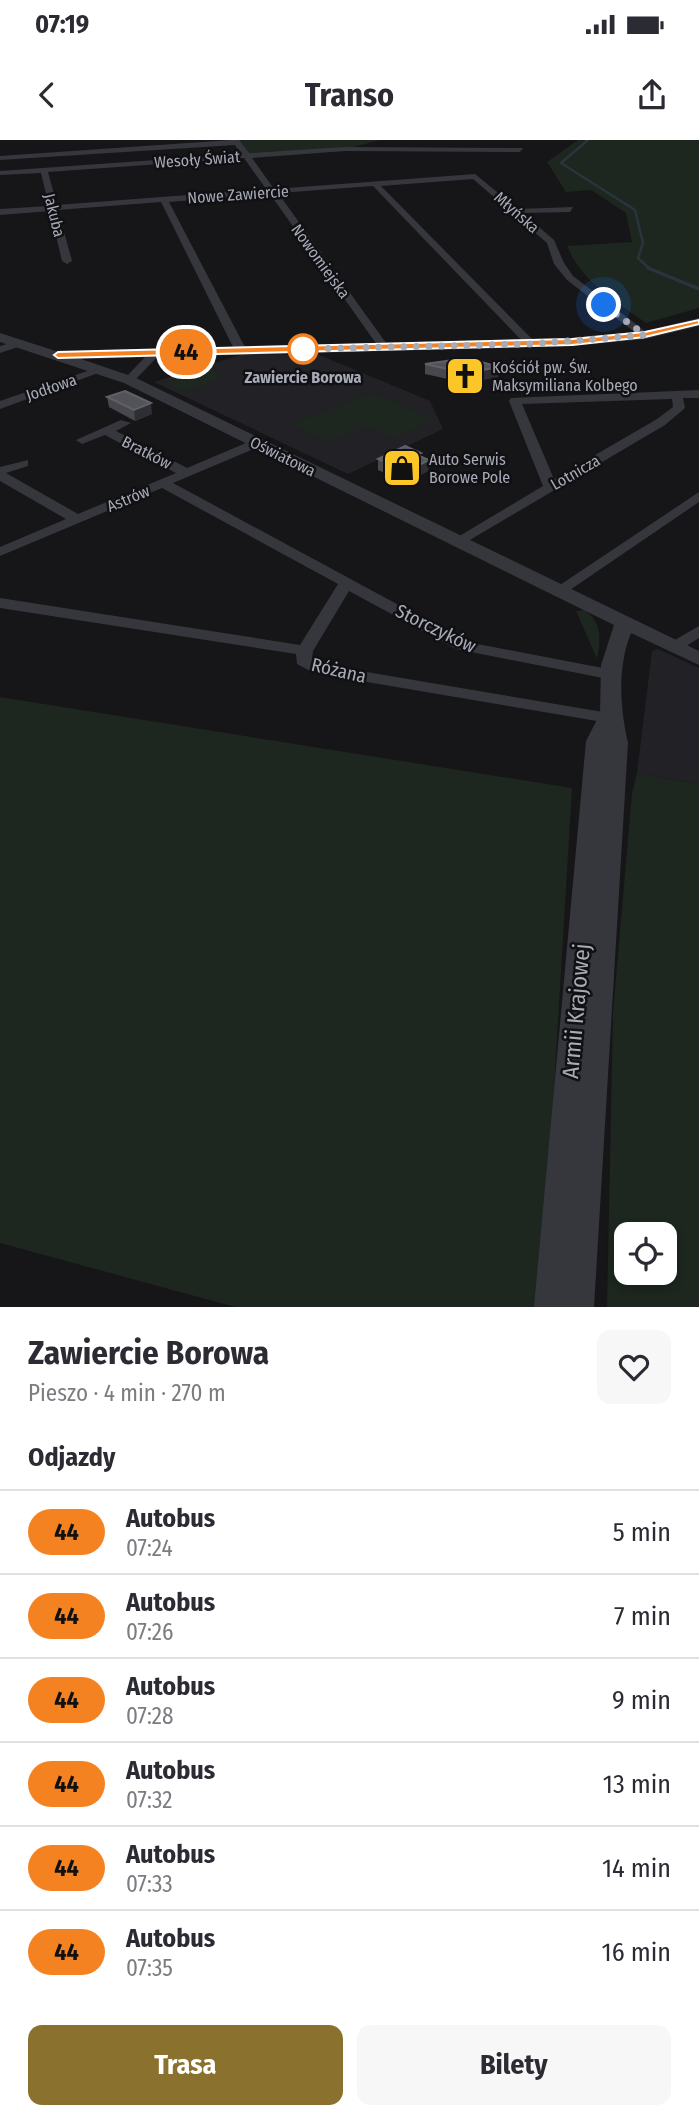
<!DOCTYPE html>
<html lang="pl">
<head>
<meta charset="utf-8">
<style>
	body { margin:0; font-family:"Fira Sans Condensed",sans-serif; background:#f7f7f7; color:#2b2b33; height:100vh; display:flex; flex-direction:column; font-size:26px; white-space:nowrap }
	* { box-sizing:border-box; margin:0 }
	p { font-size:23px; color:#7c7c81 }
	.icon { flex:none; width:38px; height:38px; fill:none; stroke:currentColor; stroke-width:2; stroke-linecap:round; stroke-linejoin:round }
	.map { position:relative; height:1167px; overflow:hidden }
	.drawer { display:flex; flex-direction:column; background:#fff; flex:1 }
	.drawer>* { flex:none }
	.badge { padding:0 14px; border-radius:23px; font-size:24px; line-height:46px }
	.buttons { position:absolute; left:614px; top:1082px; display:grid; gap:14px }
	.buttons a { display:grid; place-items:center; width:63px; height:63px; border-radius:14px; background:#fff; box-shadow:0 4px 10px #0003; font-size:35px }
	.you { position:absolute; width:35px; height:35px; margin:-18px; border:5px solid #fff; border-radius:50%; background:#1a73e8; box-shadow:0 0 0 10px #1a73e833 }
	.map>.badge { position:absolute; translate:-50% -50%; box-shadow:0 0 0 4px #fff }
	h2 { padding:0 28px; font-size:26px; line-height:63px }
	.round { display:grid; place-items:center; flex:none; width:74px; height:74px; border-radius:14px; background:#f7f7f7 }
	.head { display:flex; align-items:center; justify-content:space-between; height:119px; padding:0 28px }
	h1 { font-size:33px; font-weight:700; line-height:52px }
	.cta { display:flex; gap:14px; margin-top:auto; padding:14px 28px }
	.cta a { flex:1; height:80px; border-radius:14px; background:#8a712e; color:#fff; font-size:28px; font-weight:700; line-height:80px; text-align:center }
	.cta a+a { background:#f7f7f7; color:#2b2b33 }
	ul { padding:0; list-style:none }
	li { display:flex; align-items:center; gap:21px; height:84px; padding:0 28px; border-top:2px solid #e1e1e2 }
	li div { flex:1 }
	li b { display:block; font-size:26px }
	li em { font-style:normal }
	li .badge { min-width:77px; font-weight:700; text-align:center }
	.status { display:flex; justify-content:space-between; align-items:center; height:49px; padding:0 35px; background:#fff; direction:ltr }
	.status svg { height:19px; fill:currentColor }
	header { display:flex; justify-content:space-between; align-items:center; height:91px; padding:0 28px; background:#fff; font-size:32px; font-weight:700 }
	.map>svg:first-child { display:block }
</style>
</head>
<body>
<div class="status"><b>07:19</b><svg viewBox="0 0 49 12"><path d="M0 12V9h3v3zM5 12V6h3v6zM10 12V3h3v9zM15 12V0h3v12zM26 1h20v11H26zM47 4h2v5h-2z"/></svg></div>
<header><svg class="icon" aria-label="back" viewBox="0 0 24 24"><path d="M15 5l-7 7 7 7"/></svg>Transo<svg class="icon" aria-label="share" viewBox="0 0 24 24"><path d="M12 15V3M7 8l5-5 5 5M5 13v7h14v-7"/></svg></header>
<div class="map">
<svg width="699" height="1167" viewBox="0 0 699 1167">
	<rect width="100%" height="100%" fill="#161518"/>
	<g fill="#222125">
		<polygon points="317,214 430,261 443,289 348,334 154,242 240,215"/>
		<polygon points="658,509 699,528 699,644 637,633 652,511"/>
	</g>
	<g fill="#1d261f" fill-rule="evenodd">
		<polygon points="238,0 381,0 349,8 248,13"/>
		<path d="M578 0H699V168L646 183C615 161 582 142 567 106L632 102 626 73 591 50 566 52 547 22Z"/>
		<polygon points="208,227 228,236 184,252 164,243"/>
		<polygon points="370,252 436,279 394,299 367,286 330,303 291,285"/>
		<path d="M585 470C602 484 601 498 597 519L576 471Z"/>
		<polygon points="0,557 572,648 541,1167 235,1167 0,1103"/>
		<path d="M637 633 699 644V1167H607L613 872 632 653ZM626 1094H665V1132H626Z"/>
	</g>
	<g fill="none" stroke-linecap="round" stroke-linejoin="round">
		<polyline stroke="#2b333c" stroke-width="2.5" points="588,0 561,23 635,70 643,103 638,118 651,130"/>
		<polyline stroke="#2b333c" stroke-width="3.5" points="648,128 699,149"/>
		<g fill="#36373d" fill-rule="evenodd">
			<path d="M231 0H239L249 13 345 7 523 8 520 12 345 11 252 18 274 49 475 34 518 69 573 67 570 72 523 73 554 100 564 123 573 136 650 195 641 197 567 140 554 124 547 103 473 39 381 46 535 202V206H527L373 46 278 53 389 207 384 210 380 209 270 54 169 62 247 211 241 214 235 211 161 62 58 70 72 121 67 124 62 121 50 71 0 75V69L49 66 41 33 0 35V31L241 14 235 5 0 20V16ZM244 18 266 49 57 65 48 32Z"/>
			<polygon points="20,200 24,201 24,205 0,213 0,206"/>
			<polygon points="152,210 162,212 133,242 125,242 125,238"/>
			<polygon points="99,227 109,229 0,269 0,261"/>
			<path d="M699 250V258H683L685 268 665 285 463 404H453L451 401 543 346 509 261 511 258ZM672 259 673 267 657 279 554 339 522 264Z"/>
			<polygon points="121,280 131,283 116,291 187,328 253,300 261,300 261,306 173,343 467,502 613,530 621,535 613,540 456,509 349,451 313,511 312,519 319,524 609,573 618,578 609,583 314,533 297,524 296,514 0,468 0,458 300,505 338,444 162,348 0,416 0,407 66,379 0,341 0,327 28,320 28,326 6,333 78,374 176,333 105,295 82,304 76,300"/>
			<polygon points="699,352 699,362 564,454 554,454 551,451"/>
			<polygon points="699,486 699,498 680,510 668,510 666,507 668,504"/>
		</g>
		<path fill="#36373d" fill-rule="evenodd" d="M699 178V186L645 199 572 206 81 219 134 237 699 511V525L631 493C617 528 620 567 628 603L594 1167H534L586 601 600 574 601 525 614 485 124 243 0 202V193L68 215 75 211 572 198 645 191Z"/>
	</g>
	<g fill="#47474d">
		<polygon points="425,224 498,237 466,243 425,234"/>
		<polygon points="107,257 152,274 135,281 109,267"/>
		<polygon points="421,316 429,320 428,331 406,342 378,330 378,319"/>
	</g>
	<g fill="#2f2f33">
		<polygon points="499,227 498,237 466,243 466,233"/>
		<polygon points="151,263 152,274 135,281 134,270"/>
		<polygon points="429,320 428,331 406,342 407,331"/>
	</g>
	<g fill="#525259" stroke="#5f6068" stroke-width="2">
		<polygon points="467,218 499,227 466,233 425,224"/>
		<polygon points="125,251 151,263 134,270 107,257"/>
		<polygon points="405,306 421,313 417,315 429,320 407,331 378,319"/>
	</g>
	<polygon fill="#f58220" stroke="#fff" stroke-width="2" points="699,180 699,184 645,197 572,205 58,218 54,215 58,212 572,199 645,192"/>
	<g fill="none" stroke-linecap="round" stroke-linejoin="round">
		<polyline stroke="#a7abb8" stroke-width="7" stroke-dasharray="0 12.6" points="303,209 531,204 645,195 604,165"/>
	</g>
	<defs>
		<symbol id="church-square" viewBox="-11 -11 22 22"><rect x="-9" y="-9" width="18" height="18" rx="4" fill="#fdc628" stroke="#111013"/><path d="M-1.2-6h2.4v3.5h3.3v2.4h-3.3V6h-2.4V-.1h-3.3v-2.4h3.3Z" fill="#111"/></symbol>
		<symbol id="shop-square" viewBox="-11 -11 22 22"><rect x="-9" y="-9" width="18" height="18" rx="4" fill="#fdc628" stroke="#111013"/><path d="M-5-2.5h2.3a2.7 3.5 0 0 1 5.4 0H5L5.5 6h-11ZM-1.5-2.5h3a1.5 2.3 0 0 0-3 0Z" fill="#111"/></symbol>
	</defs>
	<g fill-rule="evenodd">
		<use href="#church-square" x="443" y="214" width="44" height="44"/>
		<use href="#shop-square" x="380" y="306" width="44" height="44"/>
	</g>
	<circle fill="#fff" stroke="#f58220" stroke-width="3.5" cx="303" cy="209" r="14"/>
	<g text-anchor="middle" stroke-width="5" stroke-linejoin="round" paint-order="stroke">
		<g font-size="16" fill="#a7abb8" stroke="#111013">
			<text transform="translate(197 19) rotate(-4)" y="6">Wesoły Świat</text>
			<text transform="translate(238 54) rotate(-4)" y="6">Nowe Zawiercie</text>
			<text transform="translate(517 72) rotate(41)" y="6">Młyńska</text>
			<text transform="translate(55 75) rotate(76)" y="6">Jakuba</text>
			<text transform="translate(321 121) rotate(54)" y="6">Nowomiejska</text>
			<text transform="translate(51 247) rotate(-19)" y="6">Jodłowa</text>
			<text transform="translate(147 312) rotate(27)" y="6">Bratków</text>
			<text transform="translate(283 316) rotate(26)" y="6">Oświatowa</text>
			<text transform="translate(575 332) rotate(-30)" y="6">Lotnicza</text>
			<text transform="translate(128 358) rotate(-23)" y="6">Astrów</text>
		</g>
		<g font-size="16" fill="#a7abb8" stroke="#111013" text-anchor="start">
			<text x="492" y="233">Kościół pw. Św.<tspan x="492" dy="18">Maksymiliana Kolbego</tspan></text>
			<text x="429" y="325">Auto Serwis<tspan x="429" dy="18">Borowe Pole</tspan></text>
		</g>
		<g font-size="16" font-weight="bold" fill="#a7abb8" stroke="#111013">
			<text x="303" y="243">Zawiercie Borowa</text>
		</g>
		<g font-size="19" fill="#a7abb8" stroke="#111013">
			<text transform="translate(436 488) rotate(26)" y="7">Storczyków</text>
			<text transform="translate(339 530) rotate(13)" y="7">Różana</text>
		</g>
		<g font-size="23" fill="#a7abb8" stroke="#111013">
			<text transform="translate(576 871) rotate(-85)" y="8">Armii Krajowej</text>
		</g>
	</g>
</svg>
<div class="buttons">
<a><svg class="icon" aria-label="locate" viewBox="0 0 24 24"><circle cx="12" cy="12" r="6"/><path d="M12 2v4M12 18v4M2 12h4M18 12h4"/></svg></a>
</div>
<div class="you" style="left:604px;top:165px"></div>
<b class="badge" style="left:186px;top:212px;background:#f58220;color:#111">44</b>
</div>
<section class="drawer">
<div class="head"><div><h1>Zawiercie Borowa</h1><p>Pieszo · 4 min · 270 m</p></div><a class="round"><svg class="icon" aria-label="heart" viewBox="0 0 24 24"><path d="M12 20l-8-8c-3-5 5-10 8-4 3-6 11-1 8 4z"/></svg></a></div>
<h2>Odjazdy</h2>
<ul>
<li><span class="badge" style="background:#f58220;color:#111">44</span><div><b>Autobus</b><p>07:24</p></div><em>5 min</em></li>
<li><span class="badge" style="background:#f58220;color:#111">44</span><div><b>Autobus</b><p>07:26</p></div><em>7 min</em></li>
<li><span class="badge" style="background:#f58220;color:#111">44</span><div><b>Autobus</b><p>07:28</p></div><em>9 min</em></li>
<li><span class="badge" style="background:#f58220;color:#111">44</span><div><b>Autobus</b><p>07:32</p></div><em>13 min</em></li>
<li><span class="badge" style="background:#f58220;color:#111">44</span><div><b>Autobus</b><p>07:33</p></div><em>14 min</em></li>
<li><span class="badge" style="background:#f58220;color:#111">44</span><div><b>Autobus</b><p>07:35</p></div><em>16 min</em></li>
</ul>
<div class="cta"><a>Trasa</a><a>Bilety</a></div>
</section>
</body>
</html>
